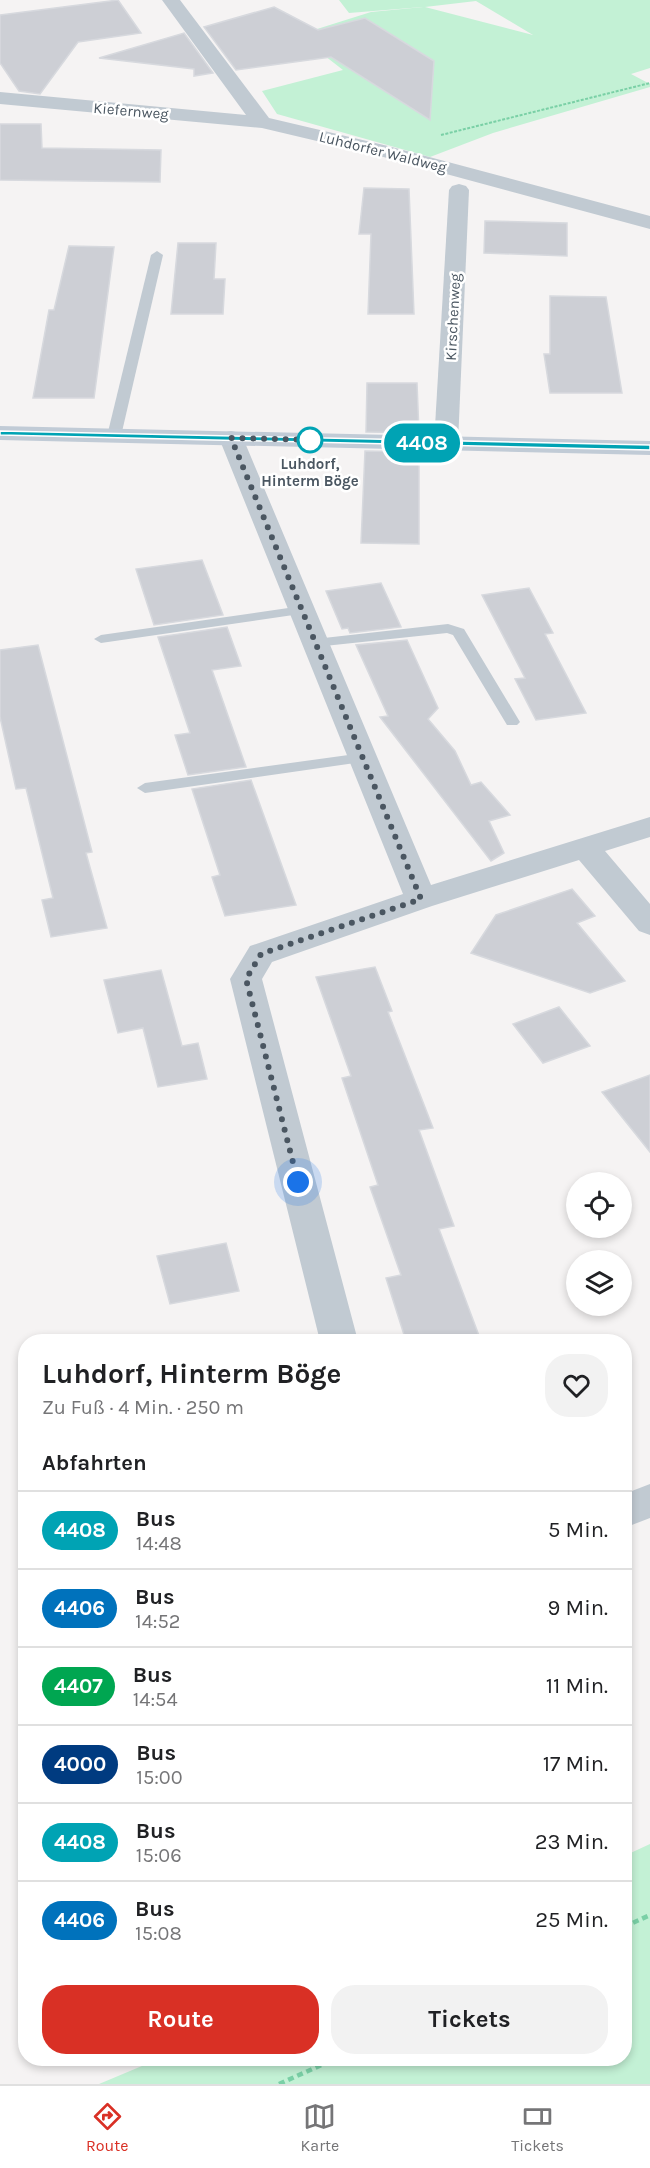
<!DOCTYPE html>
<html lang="de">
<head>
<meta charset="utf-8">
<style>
	body { margin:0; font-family:Karla,sans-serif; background:#f2f2f2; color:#202124; height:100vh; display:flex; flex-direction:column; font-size:22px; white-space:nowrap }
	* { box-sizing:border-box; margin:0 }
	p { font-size:20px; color:#757577 }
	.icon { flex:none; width:33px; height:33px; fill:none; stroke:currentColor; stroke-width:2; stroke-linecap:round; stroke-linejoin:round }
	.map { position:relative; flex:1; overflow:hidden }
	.drawer { position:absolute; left:18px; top:1334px; width:614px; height:732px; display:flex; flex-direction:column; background:#fff; border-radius:24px; box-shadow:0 3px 9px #0003 }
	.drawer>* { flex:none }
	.badge { padding:0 12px; border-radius:20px; font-size:21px; line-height:39px }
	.controls { position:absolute; left:566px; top:1172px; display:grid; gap:12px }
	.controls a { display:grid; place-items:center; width:66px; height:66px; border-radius:50%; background:#fff; box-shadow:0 3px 9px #0003; font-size:30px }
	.you { position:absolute; width:30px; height:30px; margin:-15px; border:4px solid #fff; border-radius:50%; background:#1a73e8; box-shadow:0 0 0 9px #1a73e833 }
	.map>.badge { position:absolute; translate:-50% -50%; box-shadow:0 0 0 3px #fff }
	h2 { padding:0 24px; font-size:22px; line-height:54px }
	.round { display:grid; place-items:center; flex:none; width:63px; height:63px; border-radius:24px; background:#f2f2f2 }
	.summary { display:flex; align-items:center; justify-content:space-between; height:102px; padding:0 24px }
	h1 { font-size:28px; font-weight:700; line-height:45px }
	.action { display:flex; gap:12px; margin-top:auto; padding:12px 24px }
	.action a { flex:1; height:69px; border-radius:24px; background:#d93025; color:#fff; font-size:24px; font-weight:700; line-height:69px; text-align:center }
	.action a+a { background:#f2f2f2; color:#202124 }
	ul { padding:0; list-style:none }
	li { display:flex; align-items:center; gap:18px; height:78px; padding:0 24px; border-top:2px solid #e0e0e0 }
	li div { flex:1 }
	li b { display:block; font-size:22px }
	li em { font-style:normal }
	li .badge { min-width:66px; font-weight:700; text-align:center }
	.dock { display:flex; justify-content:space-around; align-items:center; height:84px; border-top:2px solid #e0e0e0; background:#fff; font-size:16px; color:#757577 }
	.dock a { display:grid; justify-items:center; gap:3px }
	.dock .on { color:#d93025 }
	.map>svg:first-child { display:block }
</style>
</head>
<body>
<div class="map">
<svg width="650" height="2084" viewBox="0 0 650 2084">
	<rect width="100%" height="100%" fill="#f5f3f3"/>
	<g fill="#c3f1d5" fill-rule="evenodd">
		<path d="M339 0H650V68L631 74 650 84V87L493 133 430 157 277 114 262 91 343 70 298 35 371 12 423 7 349 13ZM476 1 533 35 425 7Z"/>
		<polygon points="650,1844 650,2084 99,2084 161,2058 624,2058 624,1856"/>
	</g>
	<g fill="#cdcfd5" stroke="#d7d9de" stroke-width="1.5">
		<polygon points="118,0 141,33 78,42 40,94 19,91 0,63 0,15"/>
		<polygon points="274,7 318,30 365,18 434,61 430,120 331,57 236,70 204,27"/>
		<polygon points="184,33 213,73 194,76 194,69 99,58"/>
		<polygon points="0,124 41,124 42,148 161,150 160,182 0,180"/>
		<polygon points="364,188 409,189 414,314 368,314 371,234 359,234"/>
		<polygon points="485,221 567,223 567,256 484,253"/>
		<polygon points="178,243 216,243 214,279 225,279 223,314 171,314"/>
		<polygon points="69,246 114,247 94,398 33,398 49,310 54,310"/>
		<polygon points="550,296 606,297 622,393 550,393 544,354 550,354"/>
		<polygon points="367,383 417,383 419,433 366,432"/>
		<polygon points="365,451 419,452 419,544 361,543"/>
		<polygon points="202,560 223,615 154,625 136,569"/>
		<polygon points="381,583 401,627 350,633 348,628 342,629 326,591"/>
		<polygon points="529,588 553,633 545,634 586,713 536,720 515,679 525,678 482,595"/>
		<polygon points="227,627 241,666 212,670 246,767 188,775 175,735 190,733 158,637"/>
		<polygon points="407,640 438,708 428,719 455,751 471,785 481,782 510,815 489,821 504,853 491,861 380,717 388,716 356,645"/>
		<polygon points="38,645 92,852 86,853 107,928 51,937 42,900 53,898 26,788 16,789 0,717 0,650"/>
		<polygon points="251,780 296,905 225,916 212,877 220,875 192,789"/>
		<polygon points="572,889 595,916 577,923 625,981 590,993 471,953 496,915"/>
		<polygon points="375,967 392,1011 388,1012 433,1128 419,1130 454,1226 439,1229 481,1341 406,1341 386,1278 401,1275 370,1187 378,1185 342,1078 351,1076 316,977"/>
		<polygon points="161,970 182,1046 198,1043 207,1079 158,1087 143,1028 118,1033 104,980"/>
		<polygon points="559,1007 590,1046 543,1063 513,1024"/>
		<polygon points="650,1075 650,1152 602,1092"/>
		<polygon points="226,1243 239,1291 170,1304 157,1256"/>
	</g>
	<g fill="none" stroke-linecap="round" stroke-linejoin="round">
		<polyline stroke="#7ad0a6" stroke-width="2" stroke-dasharray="3 1.5" stroke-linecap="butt" points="441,135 650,83"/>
		<g stroke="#7ad0a6" stroke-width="4.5" stroke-dasharray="6 4" stroke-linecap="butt">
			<polyline points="624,1927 650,1915"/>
			<polyline points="279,2084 337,2058"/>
		</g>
		<g fill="#c1cad2" fill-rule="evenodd">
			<polygon points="157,251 163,255 121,436 114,440 107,436 151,255"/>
			<polygon points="302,606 307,607 309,610 307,613 101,643 94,639 101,635"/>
			<polygon points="448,624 464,629 520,722 517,725 507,725 453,635 447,633 315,647 308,643 315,639"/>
			<polygon points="363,753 371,758 369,761 145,793 137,788 145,783"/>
		</g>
		<g fill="#c1cad2" fill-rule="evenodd">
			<polygon points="162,0 180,0 269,118 388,146 650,216 650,229 376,155 262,128 0,104 0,92 246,115"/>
			<polygon points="459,184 466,186 469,190 458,443 455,448 446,450 437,448 434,443 449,190 452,186"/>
			<polygon points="231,431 240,433 243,438 431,885 650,817 650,837 605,851 650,904 650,935 639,931 579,860 432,906 272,962 262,979 358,1341 320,1341 230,979 250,946 403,894 219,438 222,433"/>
			<polygon points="650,1484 650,1518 624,1528 624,1494"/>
		</g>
		<polygon fill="#c1cbd6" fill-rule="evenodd" points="0,426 650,441 650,455 0,440"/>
	</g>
	<polygon fill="#00a3b4" stroke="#fff" stroke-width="1.5" points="0,431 650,445 650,450 0,435"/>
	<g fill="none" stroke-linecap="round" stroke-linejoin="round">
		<polyline stroke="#4a5661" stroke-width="6" stroke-dasharray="0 10.8" points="298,1182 246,979 261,954 421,899 231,438 312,440 310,440"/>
	</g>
	<circle fill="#fff" stroke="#00a3b4" stroke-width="3" cx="310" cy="440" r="12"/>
	<g text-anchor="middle" stroke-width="5" stroke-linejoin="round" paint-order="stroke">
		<g font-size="15" fill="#4a5661" stroke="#fff">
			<text transform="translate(131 111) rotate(5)" y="5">Kiefernweg</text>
			<text transform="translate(383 152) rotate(14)" y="5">Luhdorfer Waldweg</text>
			<text transform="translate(453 317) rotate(-87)" y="5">Kirschenweg</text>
		</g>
		<g font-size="15" font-weight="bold" fill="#4a5661" stroke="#fff">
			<text x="310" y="469">Luhdorf,<tspan x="310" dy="17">Hinterm Böge</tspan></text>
		</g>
	</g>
</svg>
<div class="controls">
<a><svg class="icon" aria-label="locate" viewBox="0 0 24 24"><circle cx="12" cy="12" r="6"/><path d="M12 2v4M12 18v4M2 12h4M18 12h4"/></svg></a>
<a><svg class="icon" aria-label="layers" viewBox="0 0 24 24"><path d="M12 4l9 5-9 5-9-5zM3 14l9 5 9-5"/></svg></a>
</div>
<div class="you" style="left:298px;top:1182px"></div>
<b class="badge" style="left:422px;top:443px;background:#00a3b4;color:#fff">4408</b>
<section class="drawer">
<div class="summary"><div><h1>Luhdorf, Hinterm Böge</h1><p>Zu Fuß · 4 Min. · 250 m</p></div><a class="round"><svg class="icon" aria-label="heart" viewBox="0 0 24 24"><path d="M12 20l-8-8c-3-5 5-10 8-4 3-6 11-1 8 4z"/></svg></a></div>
<h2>Abfahrten</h2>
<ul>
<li><span class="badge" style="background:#00a3b4;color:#fff">4408</span><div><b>Bus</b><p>14:48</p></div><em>5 Min.</em></li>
<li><span class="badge" style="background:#0072bc;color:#fff">4406</span><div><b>Bus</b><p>14:52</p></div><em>9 Min.</em></li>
<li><span class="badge" style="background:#00a651;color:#fff">4407</span><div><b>Bus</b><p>14:54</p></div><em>11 Min.</em></li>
<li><span class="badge" style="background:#003b80;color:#fff">4000</span><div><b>Bus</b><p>15:00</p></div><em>17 Min.</em></li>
<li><span class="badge" style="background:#00a3b4;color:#fff">4408</span><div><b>Bus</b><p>15:06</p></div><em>23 Min.</em></li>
<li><span class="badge" style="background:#0072bc;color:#fff">4406</span><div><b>Bus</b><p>15:08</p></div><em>25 Min.</em></li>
</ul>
<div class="action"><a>Route</a><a>Tickets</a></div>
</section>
</div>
<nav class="dock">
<a class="on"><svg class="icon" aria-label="directions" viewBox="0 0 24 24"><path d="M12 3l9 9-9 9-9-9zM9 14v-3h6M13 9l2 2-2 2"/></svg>Route</a>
<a><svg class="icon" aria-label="map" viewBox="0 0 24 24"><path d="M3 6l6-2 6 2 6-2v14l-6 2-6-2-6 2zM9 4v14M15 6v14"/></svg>Karte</a>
<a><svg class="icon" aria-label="tickets" viewBox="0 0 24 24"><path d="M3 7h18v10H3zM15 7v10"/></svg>Tickets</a>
</nav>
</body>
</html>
